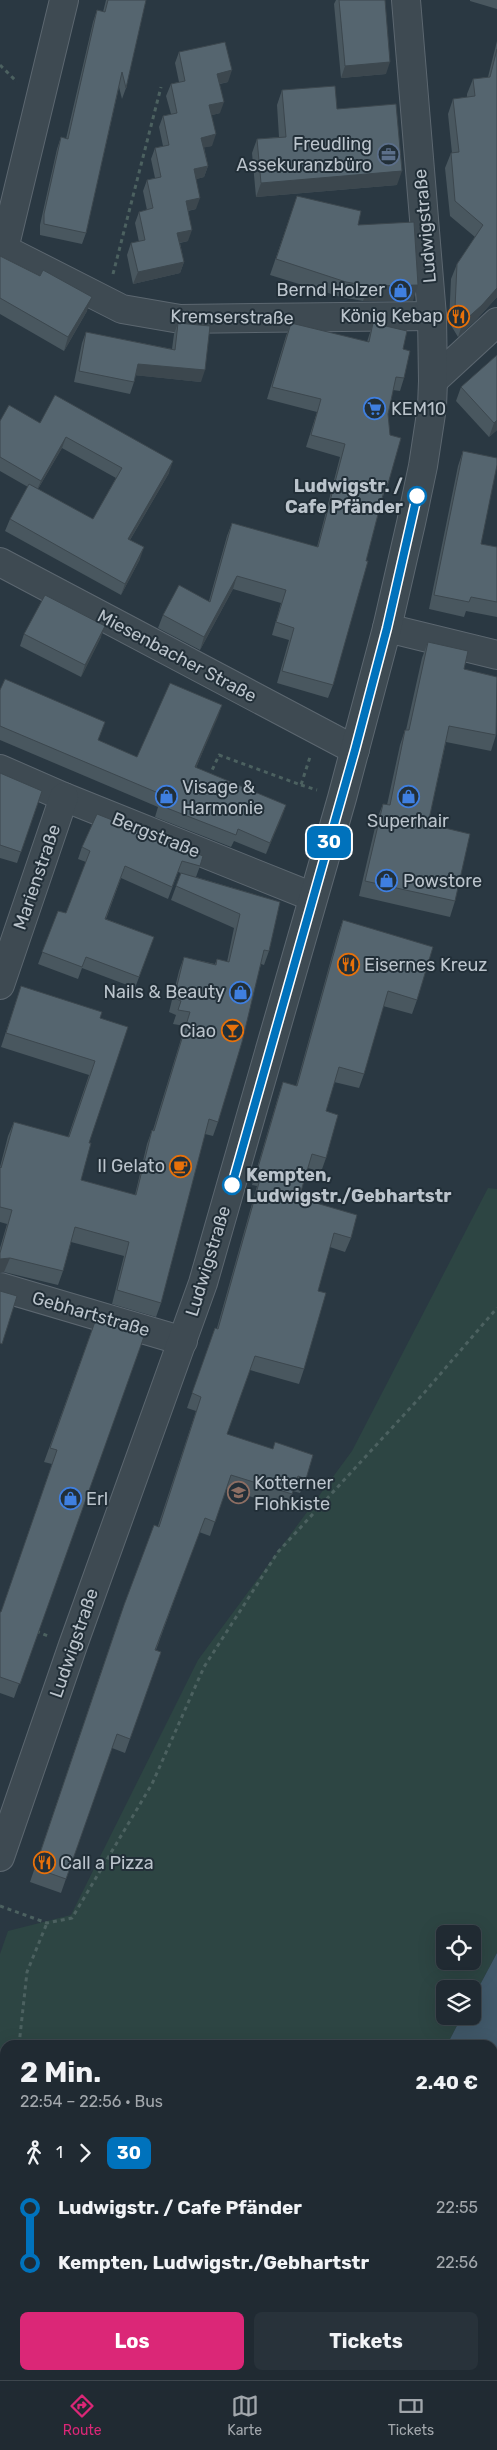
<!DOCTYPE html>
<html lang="de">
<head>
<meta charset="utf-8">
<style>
	body { margin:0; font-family:Rubik,sans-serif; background:#28323a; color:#f1f3f6; height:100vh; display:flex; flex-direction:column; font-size:19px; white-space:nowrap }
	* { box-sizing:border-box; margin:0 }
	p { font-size:16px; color:#a2a7ac }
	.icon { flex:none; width:28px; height:28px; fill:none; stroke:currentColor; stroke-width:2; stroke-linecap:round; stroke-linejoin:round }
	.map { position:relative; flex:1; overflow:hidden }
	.details { position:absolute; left:0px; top:2040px; width:498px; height:340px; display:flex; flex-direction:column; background:#202a32; border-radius:15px 15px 0 0; box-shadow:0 5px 20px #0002,0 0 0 1px #3d464d }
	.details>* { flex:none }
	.badge { padding:0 10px; border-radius:8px; font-size:18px; line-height:32px }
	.buttons { position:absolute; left:436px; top:1925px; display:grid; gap:10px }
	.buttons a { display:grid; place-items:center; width:45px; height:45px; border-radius:8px; background:#202a32; box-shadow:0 5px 20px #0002,0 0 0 1px #3d464d; font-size:25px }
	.map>.badge { position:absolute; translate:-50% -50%; box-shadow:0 0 0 2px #fff }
	.legs { display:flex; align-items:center; gap:8px; height:55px; padding:0 20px; font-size:16px }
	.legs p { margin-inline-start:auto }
	.summary { display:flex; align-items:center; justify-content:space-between; height:85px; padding:0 20px }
	h1 { font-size:28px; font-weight:700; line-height:38px }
	.cta { display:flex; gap:10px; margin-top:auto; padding:10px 20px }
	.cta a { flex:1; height:58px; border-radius:8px; background:#db2777; color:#fff; font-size:20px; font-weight:700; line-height:58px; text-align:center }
	.cta a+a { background:#28323a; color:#f1f3f6 }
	ul { padding:0 20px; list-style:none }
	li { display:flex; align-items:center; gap:18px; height:55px; font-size:19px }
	li i { display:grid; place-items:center; width:8px; height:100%; margin:0 6px; background:currentColor }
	li i::after { content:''; width:12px; height:12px; margin:-6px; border:4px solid; border-radius:50%; background:#202a32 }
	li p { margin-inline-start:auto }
	li:first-child i { background:linear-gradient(#0000 50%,currentColor 0) }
	li:last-child i { background:linear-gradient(currentColor 50%,#0000 0) }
	.dock { display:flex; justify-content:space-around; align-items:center; height:70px; border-top:1px solid #3d464d; background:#202a32; font-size:14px; color:#a2a7ac }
	.dock a { display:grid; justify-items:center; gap:2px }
	.dock .active { color:#db2777 }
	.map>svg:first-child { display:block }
</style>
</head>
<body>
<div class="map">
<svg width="497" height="2380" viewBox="0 0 497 2380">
	<rect width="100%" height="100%" fill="#2a3842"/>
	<g fill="#2d4543" fill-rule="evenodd">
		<path d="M488 1188 497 1189V1953L473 1998 472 1989H445V2016H462L447 2045H5V2375H229L224 2380H0V1954L8 1931 71 1915 198 1660 352 1451ZM445 1934H472V1961H445Z"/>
		<polygon points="497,2060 497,2142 495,2142 493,2138 493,2069"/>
	</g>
	<g fill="#41596a">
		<polygon points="497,1953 497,2060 493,2069 492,2045 447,2045 462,2016 472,2016 473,1998"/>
		<polygon points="493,2138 495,2142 497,2142 497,2380 224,2380 229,2375 492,2375"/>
	</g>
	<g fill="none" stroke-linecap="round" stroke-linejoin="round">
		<defs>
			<g id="minor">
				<polyline points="64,0 4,249 122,309 180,319 432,316"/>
				<polyline points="433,381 497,322"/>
				<polyline points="0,562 355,750"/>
				<polyline points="387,628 497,655"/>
				<polyline points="0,769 64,797 313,897"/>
				<polyline points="0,985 64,797"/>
				<polyline points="0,1287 183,1341"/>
				<polyline points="0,1857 73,1645 203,1283 342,798 387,628 411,523 423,466 432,407 433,381 432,316 406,0"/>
			</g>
		</defs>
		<use href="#minor" stroke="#5c6770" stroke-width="30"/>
		<g stroke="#4c6160" stroke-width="3" stroke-dasharray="4 4" stroke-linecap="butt">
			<polyline points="0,65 17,82"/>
			<polyline points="113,274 161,87"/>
			<polyline points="209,777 219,755 301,785 310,757"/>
			<polyline points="301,785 317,790"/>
			<polyline points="36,1631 48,1636"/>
			<polyline points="0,1906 47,1923 72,1918 152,1784 204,1667 278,1552 424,1393 497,1308"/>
			<polyline points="19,2045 27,1972 47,1923"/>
			<polyline points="5,2169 5,2181"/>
		</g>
		<use href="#minor" stroke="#3e4a52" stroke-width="28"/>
	</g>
	<g fill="#49575f" fill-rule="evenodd">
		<polygon points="106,0 146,0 126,88 122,99 119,87 86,233 82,244 40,235 40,225 57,149 61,137 66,139 93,22 97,10 103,12"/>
		<polygon points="336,0 385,0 386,74 341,78 334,4"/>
		<polygon points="470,0 497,0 497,9 470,1"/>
		<polygon points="497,41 497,297 476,320 458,337 449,322 451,279 457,264 475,237 450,216 445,168 451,153 452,153 448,114 453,99 467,97 467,94 473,79 488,77"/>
		<polygon points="179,52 228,82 220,84 220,113 212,115 212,146 204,147 208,166 204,177 196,179 196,209 188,211 188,241 180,243 184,262 180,273 133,284 127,255 131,243 139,242 135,223 139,212 147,210 143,191 147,180 155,178 151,159 155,148 163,146 159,127 163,116 171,114 166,96 171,84 179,82 175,63"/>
		<polygon points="282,90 337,109 397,185 256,197 252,153 257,139 279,137 277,105"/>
		<polygon points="297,196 358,225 413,301 363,301 341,297 270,275"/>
		<polygon points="0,256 87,311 64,351 0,314"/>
		<polygon points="178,323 201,382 135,375 134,382 130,394 74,382 82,343 86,332 172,349 174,334"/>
		<polygon points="291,323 367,342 373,323 403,349 404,378 400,391 393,390 388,414 388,484 383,496 333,685 328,698 277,683 289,640 272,635 281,603 233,589 200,650 158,628 163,615 209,601 227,536 232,523 317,547 340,457 306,447 317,412 267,399 286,336"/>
		<polygon points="497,355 497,430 489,437 456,401 461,387"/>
		<path d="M0 421 40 423 169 473 130 540 140 559 121 595 5 531 10 519 28 487 0 471ZM62 448 116 478 93 519 38 489Z"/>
		<polygon points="463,451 481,544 497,547 497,617 466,611 464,617 429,609 458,466"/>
		<polygon points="24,634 101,637 81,677 20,646"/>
		<polygon points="428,642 464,669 496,735 491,751 446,742 428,824 455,901 450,917 359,896 377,819 383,804 387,805 400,745 405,730 406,730 422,658"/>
		<polygon points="0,690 105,722 98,740 137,757 222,705 196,768 286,805 266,854 234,841 231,847 155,817 158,807 0,740"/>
		<polygon points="0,773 42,791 17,863 0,858"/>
		<polygon points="97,814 200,866 196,877 280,902 269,951 264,965 261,964 218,1122 213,1136 205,1134 161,1303 156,1317 112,1304 124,1256 71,1242 63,1271 58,1285 4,1272 0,1273 0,1248 7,1224 0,1222 0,1167 8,1136 14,1122 68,1137 89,1075 1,1047 21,986 100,1018 89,1143 81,1180 135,1195 147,1144 152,1130 153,1130 185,1026 173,1024 176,1015 169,1012 179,971 184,957 215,964 217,959 227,962 234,928 171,900 181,873 178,872 168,899 121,878 106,919 154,937 135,988 82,968 78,979 38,964 58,911 66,913 86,862 78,859 82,847"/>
		<polygon points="343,920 417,1000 412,1014 383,1006 364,1074 359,1088 334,1082 326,1111 326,1158 321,1172 308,1168 299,1198 351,1238 345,1252 330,1247 318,1291 304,1369 299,1384 250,1370 227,1434 306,1479 300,1493 293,1491 287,1508 226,1489 210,1536 199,1532 156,1650 161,1652 125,1753 112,1748 61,1893 30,1882 119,1619 158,1526 196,1411 187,1408 215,1328 217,1328 257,1186 252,1185 278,1097 283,1082 296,1086 338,934"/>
		<polygon points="97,1316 146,1331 14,1698 0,1693 0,1612 1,1612 52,1464 44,1462"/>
	</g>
	<g fill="#3c474e">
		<polygon points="390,62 386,74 341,78 345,66"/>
		<polygon points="232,70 228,82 213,85 217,74"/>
		<polygon points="224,102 220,113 205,117 209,105"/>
		<polygon points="216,134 212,146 197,149 201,138"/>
		<polygon points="208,166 204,177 189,181 194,169"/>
		<polygon points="402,171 397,185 256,197 261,183"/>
		<polygon points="200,198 196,209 181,212 186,201"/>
		<polygon points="192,230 188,241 173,244 177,233"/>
		<polygon points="184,262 180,273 133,284 138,272"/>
		<polygon points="418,285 413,301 363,301 369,286"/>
		<polygon points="497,288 497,297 476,320 458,337 463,322"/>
		<polygon points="92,297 87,311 64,351 68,337"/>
		<polygon points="138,364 205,370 201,382 133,375"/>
		<polygon points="497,420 497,430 489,437 494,423"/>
		<polygon points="66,437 62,448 36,492 41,481"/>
		<polygon points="173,461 169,473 124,550 128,539"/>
		<polygon points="144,547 140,559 121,595 125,584"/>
		<polygon points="237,576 233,589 200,650 204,637"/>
		<polygon points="105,626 101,637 81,677 85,665"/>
		<polygon points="222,705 218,717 191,779 195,767"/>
		<polygon points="286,805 282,817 266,854 270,843"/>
		<polygon points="10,1258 4,1272 0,1273 0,1259"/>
	</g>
	<g fill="#55656f" stroke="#3c474e">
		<polygon points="108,0 146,0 126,88 122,72 86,233 44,224 44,214 61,137 68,139 97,10 105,12"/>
		<polygon points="339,0 385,0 390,62 345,66"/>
		<polygon points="225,42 232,70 217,74 224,102 209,105 216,134 201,138 208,166 194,169 200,198 186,201 192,230 177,233 184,262 138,272 131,243 145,240 139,212 153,208 147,180 161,177 155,148 169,145 163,116 177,113 171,84 185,81 179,52"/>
		<polygon points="497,49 497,288 482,305 463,322 455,308 457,264 483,225 455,201 451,153 459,152 453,99 475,96 473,79 490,77"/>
		<polygon points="335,86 337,109 396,104 402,171 261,183 257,139 286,137 282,90"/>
		<polygon points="297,196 361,211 358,225 414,222 418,285 369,286 346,282 276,259"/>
		<polygon points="0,256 40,276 43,270 92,297 68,337 0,298"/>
		<polygon points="178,323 210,326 205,370 138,364 134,382 79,371 86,332 175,350"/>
		<polygon points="291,323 369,342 373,323 407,331 403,349 410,351 404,378 396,377 388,414 390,435 401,438 388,484 386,483 366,561 368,561 333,685 282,671 294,628 276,622 286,590 237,576 204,637 163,615 179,585 210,602 232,523 318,547 345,444 311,435 321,399 272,387"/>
		<polygon points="497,355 497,420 494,423 461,387"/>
		<polygon points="55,395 173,461 128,539 144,547 125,584 10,519 29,484 93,519 122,468 66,437 41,481 0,457 0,421 9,405 40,423"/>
		<polygon points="463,451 497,458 497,465 481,544 497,547 497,602 471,597 469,602 434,595"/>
		<polygon points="45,595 105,626 85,665 24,634"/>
		<polygon points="428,642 468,651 464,669 497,677 496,735 449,726 428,824 470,834 455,901 365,881 383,804 390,805 405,730 409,730"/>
		<polygon points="5,679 105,722 98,740 137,757 170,683 222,705 195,767 286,805 270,843 238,829 236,835 159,805 163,795 0,726 0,690"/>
		<polygon points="0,773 42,791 21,852 0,845"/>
		<polygon points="97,814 203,856 200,866 182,861 172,887 125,866 105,919 154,937 139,977 86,957 82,967 42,952 58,911 66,913 90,851 82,847"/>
		<polygon points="181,873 280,902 269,951 264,950 242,1042 218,1122 209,1119 161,1303 117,1290 129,1242 75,1227 63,1271 10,1258 0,1259 0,1253 12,1210 0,1207 0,1167 1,1168 14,1122 69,1137 95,1061 6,1033 21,986 102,1012 100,1018 128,1027 89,1143 91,1143 81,1180 136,1195 152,1130 154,1131 190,1012 178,1010 181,1001 174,998 184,957 216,965 217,959 229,962 240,914 176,886"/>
		<polygon points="343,920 433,947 417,1000 388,991 364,1074 339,1067 326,1111 338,1115 326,1158 312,1154 299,1198 357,1215 351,1238 334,1233 318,1291 326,1293 304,1369 255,1356 227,1434 273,1449 275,1442 313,1455 306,1479 298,1476 292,1494 231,1475 215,1522 205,1518 155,1650 161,1652 130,1739 117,1734 66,1879 35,1868 124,1605 154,1525 159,1527 201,1397 192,1393 215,1328 218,1329 262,1172 257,1171 283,1082 297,1086"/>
		<polygon points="0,1291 17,1296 2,1344 0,1343"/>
		<polygon points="97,1316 146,1331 20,1684 0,1677 0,1612 1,1612 57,1450 50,1448"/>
	</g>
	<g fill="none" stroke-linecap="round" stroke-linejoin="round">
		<defs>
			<polyline id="line-1" points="232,1185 355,750 387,628 417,496"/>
		</defs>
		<use href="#line-1" stroke="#fff" stroke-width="11"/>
		<use href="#line-1" stroke="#0072bc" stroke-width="8"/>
	</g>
	<defs>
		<symbol id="office-ring" viewBox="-11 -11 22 22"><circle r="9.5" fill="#222f38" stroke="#5c6f8a" stroke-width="1.5"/><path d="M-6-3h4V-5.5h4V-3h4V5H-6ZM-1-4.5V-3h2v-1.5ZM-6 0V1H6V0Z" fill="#5c6f8a"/></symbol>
		<symbol id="shop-ring" viewBox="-11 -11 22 22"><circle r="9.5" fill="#222f38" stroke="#3f7fe0" stroke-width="1.5"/><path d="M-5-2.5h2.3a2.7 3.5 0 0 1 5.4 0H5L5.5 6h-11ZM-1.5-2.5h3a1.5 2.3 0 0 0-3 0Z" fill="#3f7fe0"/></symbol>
		<symbol id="restaurant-ring" viewBox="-11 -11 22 22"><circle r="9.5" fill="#222f38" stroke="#e8710a" stroke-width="1.5"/><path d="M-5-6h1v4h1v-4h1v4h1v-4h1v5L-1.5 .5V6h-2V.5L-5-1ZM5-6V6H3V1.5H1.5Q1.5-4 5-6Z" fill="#e8710a"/></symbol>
		<symbol id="supermarket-ring" viewBox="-11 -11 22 22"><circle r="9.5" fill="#222f38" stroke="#3f7fe0" stroke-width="1.5"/><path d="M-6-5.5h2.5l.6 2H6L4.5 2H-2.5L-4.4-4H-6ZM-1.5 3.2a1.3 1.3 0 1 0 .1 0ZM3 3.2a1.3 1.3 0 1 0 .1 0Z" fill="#3f7fe0"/></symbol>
		<symbol id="bar-ring" viewBox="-11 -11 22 22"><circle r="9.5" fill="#222f38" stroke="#e8710a" stroke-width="1.5"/><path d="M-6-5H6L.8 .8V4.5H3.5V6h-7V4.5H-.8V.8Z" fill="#e8710a"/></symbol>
		<symbol id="cafe-ring" viewBox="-11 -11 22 22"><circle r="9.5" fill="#222f38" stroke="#e8710a" stroke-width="1.5"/><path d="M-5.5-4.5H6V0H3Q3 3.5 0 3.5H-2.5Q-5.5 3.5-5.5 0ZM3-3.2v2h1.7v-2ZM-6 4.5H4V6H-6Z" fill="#e8710a"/></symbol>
		<symbol id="school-ring" viewBox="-11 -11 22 22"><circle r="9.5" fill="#222f38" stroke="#8d6e63" stroke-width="1.5"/><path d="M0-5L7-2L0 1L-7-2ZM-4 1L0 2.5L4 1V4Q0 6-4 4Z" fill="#8d6e63"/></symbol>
	</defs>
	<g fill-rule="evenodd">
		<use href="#office-ring" x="376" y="142" width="25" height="25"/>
		<use href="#shop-ring" x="388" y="278" width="25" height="25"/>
		<use href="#restaurant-ring" x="446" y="304" width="25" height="25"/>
		<use href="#supermarket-ring" x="362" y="396" width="25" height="25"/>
		<use href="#shop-ring" x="396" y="784" width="25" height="25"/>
		<use href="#shop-ring" x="154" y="784" width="25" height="25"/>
		<use href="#shop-ring" x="374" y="868" width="25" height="25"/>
		<use href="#restaurant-ring" x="336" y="952" width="25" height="25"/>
		<use href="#shop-ring" x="228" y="980" width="25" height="25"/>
		<use href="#bar-ring" x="220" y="1018" width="25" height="25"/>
		<use href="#cafe-ring" x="168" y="1154" width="25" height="25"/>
		<use href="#school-ring" x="226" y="1480" width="25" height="25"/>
		<use href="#shop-ring" x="58" y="1486" width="25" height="25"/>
		<use href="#restaurant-ring" x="32" y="1850" width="25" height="25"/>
	</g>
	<g fill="#fff" stroke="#0072bc" stroke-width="2.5">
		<circle cx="417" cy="496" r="9"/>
		<circle cx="232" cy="1185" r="9"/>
	</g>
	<g text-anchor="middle" stroke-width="4" stroke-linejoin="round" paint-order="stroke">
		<g font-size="18" fill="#bbc4cc" stroke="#222f38" text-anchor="start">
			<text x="372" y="150" text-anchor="end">Freudling<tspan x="372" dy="21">Assekuranzbüro</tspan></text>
			<text x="385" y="296" text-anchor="end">Bernd Holzer</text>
			<text x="443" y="322" text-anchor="end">König Kebap</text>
			<text x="391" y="415">KEM10</text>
			<text x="182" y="793">Visage &amp;<tspan x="182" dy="21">Harmonie</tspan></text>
			<text x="408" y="827" text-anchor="middle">Superhair</text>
			<text x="403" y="887">Powstore</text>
			<text x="364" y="971">Eisernes Kreuz</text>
			<text x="225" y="998" text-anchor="end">Nails &amp; Beauty</text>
			<text x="216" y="1037" text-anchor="end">Ciao</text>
			<text x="165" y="1172" text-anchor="end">Il Gelato</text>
			<text x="254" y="1489">Kotterner<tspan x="254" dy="21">Flohkiste</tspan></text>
			<text x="86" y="1505">Erl</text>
			<text x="60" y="1869">Call a Pizza</text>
		</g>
		<g font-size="18" fill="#bbc4cc" stroke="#222f38">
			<text transform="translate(425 226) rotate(-95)" y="6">Ludwigstraße</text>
			<text transform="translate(232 317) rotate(1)" y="6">Kremserstraße</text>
			<text transform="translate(177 656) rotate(28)" y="6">Miesenbacher Straße</text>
			<text transform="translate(156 835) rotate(22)" y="6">Bergstraße</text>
			<text transform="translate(37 877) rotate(-71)" y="6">Marienstraße</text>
			<text transform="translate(208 1261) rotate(-73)" y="6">Ludwigstraße</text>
			<text transform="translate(91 1314) rotate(16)" y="6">Gebhartstraße</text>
			<text transform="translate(74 1643) rotate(-71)" y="6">Ludwigstraße</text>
		</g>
		<g font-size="18" font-weight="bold" fill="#bbc4cc" stroke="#222f38" text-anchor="end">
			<text x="403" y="492">Ludwigstr. /<tspan x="403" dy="21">Cafe Pfänder</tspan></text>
			<text x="246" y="1181" text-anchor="start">Kempten,<tspan x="246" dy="21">Ludwigstr./Gebhartstr</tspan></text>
		</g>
	</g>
</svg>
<div class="buttons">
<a><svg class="icon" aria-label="locate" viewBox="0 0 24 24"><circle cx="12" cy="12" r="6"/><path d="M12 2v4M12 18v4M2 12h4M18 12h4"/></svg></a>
<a><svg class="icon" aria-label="layers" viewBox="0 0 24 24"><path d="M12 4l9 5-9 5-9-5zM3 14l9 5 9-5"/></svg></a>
</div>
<b class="badge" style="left:329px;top:842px;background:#0072bc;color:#fff">30</b>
<section class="details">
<div class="summary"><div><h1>2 Min.</h1><p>22:54 – 22:56 · Bus</p></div><b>2.40 €</b></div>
<div class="legs"><svg class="icon" aria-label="walk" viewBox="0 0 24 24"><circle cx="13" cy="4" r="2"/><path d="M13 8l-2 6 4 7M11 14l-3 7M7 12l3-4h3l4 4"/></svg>1<svg class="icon" aria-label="forward" viewBox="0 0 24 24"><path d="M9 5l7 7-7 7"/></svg><b class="badge" style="background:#0072bc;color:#fff">30</b></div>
<ul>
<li><i style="color:#0072bc"></i><b>Ludwigstr. / Cafe Pfänder</b><p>22:55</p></li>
<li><i style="color:#0072bc"></i><b>Kempten, Ludwigstr./Gebhartstr</b><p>22:56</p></li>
</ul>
<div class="cta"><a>Los</a><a>Tickets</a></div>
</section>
</div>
<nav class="dock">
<a class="active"><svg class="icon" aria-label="directions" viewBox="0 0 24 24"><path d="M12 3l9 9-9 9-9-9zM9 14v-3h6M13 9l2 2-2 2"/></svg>Route</a>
<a><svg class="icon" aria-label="map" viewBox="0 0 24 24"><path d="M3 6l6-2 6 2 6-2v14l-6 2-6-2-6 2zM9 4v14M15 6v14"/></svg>Karte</a>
<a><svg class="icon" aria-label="tickets" viewBox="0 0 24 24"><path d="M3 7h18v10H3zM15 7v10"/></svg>Tickets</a>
</nav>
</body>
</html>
